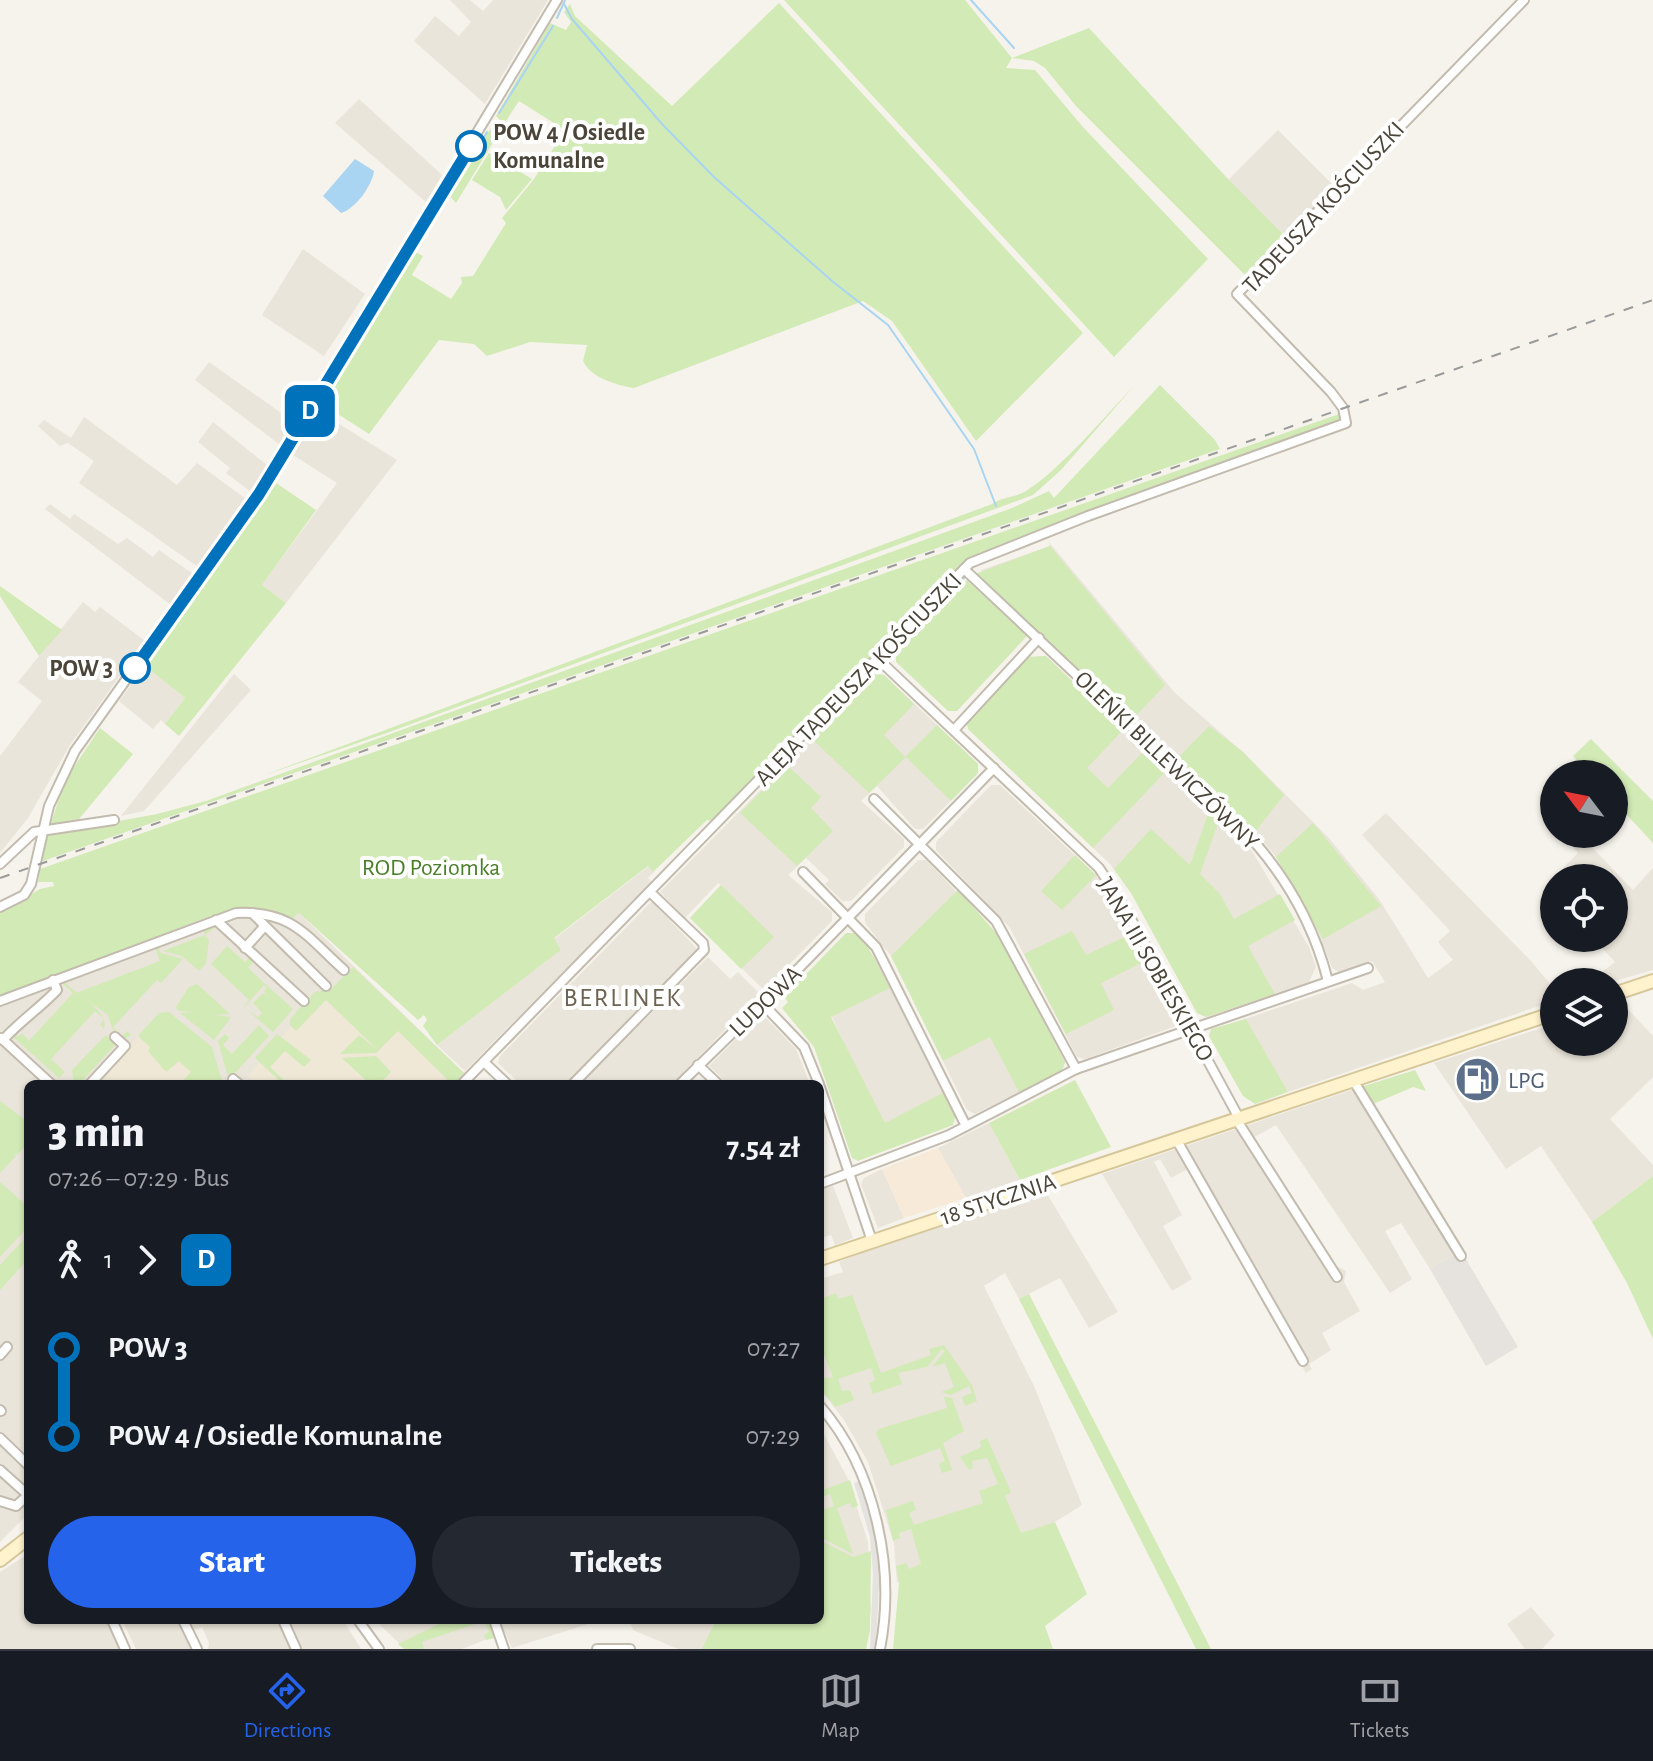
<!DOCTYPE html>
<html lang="en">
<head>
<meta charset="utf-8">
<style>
	body { margin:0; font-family:"Alegreya Sans",sans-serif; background:#242831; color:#f1f3f6; height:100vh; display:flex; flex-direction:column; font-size:30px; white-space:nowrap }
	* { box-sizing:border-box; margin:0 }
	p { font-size:26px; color:#9ea1a6 }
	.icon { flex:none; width:44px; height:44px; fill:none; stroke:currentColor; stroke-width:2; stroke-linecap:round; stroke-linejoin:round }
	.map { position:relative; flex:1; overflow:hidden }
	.side { position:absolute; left:24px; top:1080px; width:800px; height:544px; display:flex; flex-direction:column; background:#171b24; border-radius:12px; box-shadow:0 2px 6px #0004 }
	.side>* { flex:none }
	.badge { padding:0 16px; border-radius:12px; font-size:28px; line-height:52px }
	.needle { width:52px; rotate:302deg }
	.tools { position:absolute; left:1540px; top:760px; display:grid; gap:16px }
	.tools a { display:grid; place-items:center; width:88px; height:88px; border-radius:50%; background:#171b24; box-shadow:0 2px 6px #0004; font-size:40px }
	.map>.badge { position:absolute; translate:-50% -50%; box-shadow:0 0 0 4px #fff }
	.legs { display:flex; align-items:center; gap:12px; height:88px; padding:0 24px; font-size:26px }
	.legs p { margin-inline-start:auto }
	.summary { display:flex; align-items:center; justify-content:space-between; height:136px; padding:0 24px }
	h1 { font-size:44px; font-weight:800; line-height:60px }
	.cta { display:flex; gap:16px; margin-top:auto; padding:16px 24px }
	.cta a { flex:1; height:92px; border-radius:48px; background:#2563eb; color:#fff; font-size:32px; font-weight:800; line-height:92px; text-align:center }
	.cta a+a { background:#242831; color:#f1f3f6 }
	ul { padding:0 24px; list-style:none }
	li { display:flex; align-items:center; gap:28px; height:88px; font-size:30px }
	li i { display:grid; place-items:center; width:12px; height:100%; margin:0 10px; background:currentColor }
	li i::after { content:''; width:20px; height:20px; margin:-10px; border:6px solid; border-radius:50%; background:#171b24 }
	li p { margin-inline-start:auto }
	li:first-child i { background:linear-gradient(#0000 50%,currentColor 0) }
	li:last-child i { background:linear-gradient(currentColor 50%,#0000 0) }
	.dock { display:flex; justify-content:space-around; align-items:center; height:112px; border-top:2px solid #363941; background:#171b24; font-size:22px; color:#9ea1a6 }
	.dock a { display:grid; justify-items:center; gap:4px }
	.dock .on { color:#2563eb }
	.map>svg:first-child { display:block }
</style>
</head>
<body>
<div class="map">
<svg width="1653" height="1649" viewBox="0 0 1653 1649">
	<rect width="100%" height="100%" fill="#f6f3ec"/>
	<g fill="#eae5da">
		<polygon points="450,0 470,0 483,11 493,0 548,0 485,104 414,41 435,16 459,36 471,22"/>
		<polygon points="359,99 442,175 426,202 335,123"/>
		<polygon points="1278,130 1334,186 1285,236 1228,180"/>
		<polygon points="303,249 365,294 324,356 262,315"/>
		<polygon points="209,362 294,422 280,445 195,380"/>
		<polygon points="320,412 397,460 286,603 262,585 337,483 293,455"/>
		<polygon points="84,417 177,485 197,463 246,499 198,567 79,483 94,461 68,443 60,446 38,426 44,420 71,438"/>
		<polygon points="213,422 267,465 251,492 226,473 230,468 198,442"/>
		<polygon points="50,504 70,519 74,514 118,544 127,538 153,557 159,550 193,574 171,605 45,509"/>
		<polygon points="1048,541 1175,693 1243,752 1328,837 1379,899 1428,978 1453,960 1438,942 1450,931 1362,835 1386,813 1532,962 1554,989 1554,1001 1288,1092 1218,1028 1352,983 1363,990 1385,982 1372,961 1339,972 1332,968 1310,911 1276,857 1255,832 1036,627 1025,621 981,570 1050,546"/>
		<polygon points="83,602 95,612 100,607 145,641 70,745 28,818 0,853 0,756 42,701 18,682"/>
		<polygon points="1046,656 1252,851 1309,947 1316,967 1309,982 1206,1017 1197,1013 1131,893 1110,864 968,729 967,721 1028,657"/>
		<polygon points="145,666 185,698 165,724 161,720 153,729 119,701"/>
		<polygon points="234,674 251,690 144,811 121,816"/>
		<polygon points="875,674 884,675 978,764 978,773 923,829 915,829 877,786 861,801 904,839 904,847 851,901 842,901 825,884 829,880 806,858 788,875 832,912 832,921 764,990 690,918 721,885 718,883 685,918 660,892"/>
		<polygon points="991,785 1000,785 1096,875 1147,960 1178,1021 1176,1026 1085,1059 1077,1057 1010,928 936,850 936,842"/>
		<polygon points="1562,834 1579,834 1633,890 1653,868 1653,970 1611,982 1590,981 1615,962 1593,938 1614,938 1614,878 1568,878 1563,868 1578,853"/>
		<polygon points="918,860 926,860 998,935 1065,1062 1062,1071 975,1114 967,1110 891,956 865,923 865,914"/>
		<polygon points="649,866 654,872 648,878 652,882 465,1071 437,1045 561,950 554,939"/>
		<polygon points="652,901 698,950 567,1084 520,1084 498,1063 500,1056"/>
		<polygon points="233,907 299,913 464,1073 453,1084 28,1084 28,1514 0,1542 0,995"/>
		<polygon points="846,933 854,933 877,961 955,1117 953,1125 880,1123 820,990"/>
		<polygon points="708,957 730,979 738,972 760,994 672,1084 580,1084"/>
		<polygon points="1621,1002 1653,1036 1653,1077 1610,1119 1653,1165 1653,1176 1592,1222 1541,1146 1506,1169 1434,1063 1554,1024 1554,1042 1614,1042 1614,1005"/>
		<polygon points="759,1016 765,1017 796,1049 810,1084 728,1084 709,1066"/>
		<polygon points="1361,1087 1461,1251 1430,1269 1401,1223 1385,1231 1412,1279 1390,1293 1276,1125 1251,1139 1336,1266 1346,1271 1344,1282 1360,1311 1322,1333 1331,1350 1309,1364 1312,1369 1306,1373 1188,1169 1171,1178 1160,1159 1154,1162 1182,1215 1163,1226 1192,1279 1172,1291 1102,1174"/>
		<polygon points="989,1123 1020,1180 966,1198 938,1148"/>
		<polygon points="882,1169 904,1218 878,1228 861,1184 864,1178"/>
		<polygon points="833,1186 853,1238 835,1245 831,1235 820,1238 820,1190"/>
		<polygon points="1046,1192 1118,1312 1089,1328 1060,1278 1019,1299 1005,1273 984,1286 1034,1386 1082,1505 1055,1522 897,1583 894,1544 868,1462 844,1420 820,1389 820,1279 843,1272 839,1262 885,1244"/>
		<polygon points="820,1427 847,1477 868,1542 871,1609 866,1649 678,1649 633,1630 630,1620 820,1620"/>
		<polygon points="28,1554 28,1620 105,1620 120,1649 0,1649 0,1572"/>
		<polygon points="1531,1607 1555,1635 1542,1649 1525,1649 1507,1624"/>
		<polygon points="122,1620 178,1620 191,1649 136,1649"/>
		<polygon points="190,1620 278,1620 290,1649 208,1649 209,1643 202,1627 195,1630"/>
		<polygon points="286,1620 343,1620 361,1649 299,1649"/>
		<polygon points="375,1620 601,1620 512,1648 505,1632 462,1649 405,1649"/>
	</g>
	<polygon fill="#f7ead8" points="938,1148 966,1198 904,1218 882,1169"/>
	<polygon fill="#e6e2dd" points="1461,1251 1518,1347 1486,1366 1430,1269"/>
	<g fill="#efe8d6">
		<polygon points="354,968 461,1071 448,1084 257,1084 248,1076 298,1018 321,1004"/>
		<polygon points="159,1013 219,1068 221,1084 94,1084"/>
	</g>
	<g fill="#d2eab5">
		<polygon points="784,0 965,0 1012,58 1089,28 1228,179 1285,236 1245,275 1076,106 1045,68 1034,61 1012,58 1006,68 1035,70 1082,126 1208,259 1114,357"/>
		<path d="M779 3 1083 333 976 441 892 321 863 301 634 388C616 385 591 378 583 361L587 345 530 342 487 356 474 344 439 340 369 434 324 405 394 288 391 285 412 250 423 256 412 275 451 299 462 283 461 277 473 276 506 223 502 218 534 179 565 130 519 101 504 124 496 116 550 23 566 30 571 22 564 12 570 4 575 16 672 106Z"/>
		<polygon points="493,127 500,131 456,203 447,193 474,147"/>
		<polygon points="489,153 532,179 506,210 500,197 472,180"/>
		<polygon points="1160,385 1215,440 1220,449 40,862 48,834 157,814 206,801 1012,508 1049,491 1054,498"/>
		<path d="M1133 387 1061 470 1033 495 384 734 259 777 992 504C1004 496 1015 498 1026 491 1061 469 1103 418 1133 387Z"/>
		<path d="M1342 413V424L1236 458 979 554C937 578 929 599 899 631 865 668 828 702 793 737L777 744 775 751 779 756 715 822 707 820 653 872 648 866 554 938 561 950 437 1045 423 1026 427 1020 424 1015 418 1020 299 913 293 918 275 914V909L273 914 248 908 213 915 0 997V913L40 889 54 886 53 882H38L40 869Z"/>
		<polygon points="276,483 316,510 262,585 286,603 179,736 165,724 185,698 145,666"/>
		<polygon points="1050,546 1165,685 1133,719 975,574"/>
		<polygon points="967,580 1027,636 957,711 948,711 896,662 896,653"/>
		<polygon points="0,586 62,630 39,656 0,596"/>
		<polygon points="1046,656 1123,730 1087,768 1108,788 1145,750 1167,770 1093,848 968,729 967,721 1028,657"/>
		<polygon points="875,674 884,675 914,704 884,735 905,757 937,725 978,764 978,773 951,801 906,757 869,793 812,739"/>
		<polygon points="1209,726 1243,752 1284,795 1255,832 1177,759"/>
		<polygon points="100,728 133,754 79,819 51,824 64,782"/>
		<polygon points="1591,739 1653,801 1653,843 1614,801 1614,774 1589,774 1573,756"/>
		<polygon points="787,765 821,797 811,808 833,831 797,866 740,813"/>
		<polygon points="1209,811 1219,820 1200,874 1219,893 1234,919 1280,894 1295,920 1248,946 1275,994 1206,1017 1197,1013 1131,893 1114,869 1151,829 1190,865"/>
		<polygon points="1313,823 1381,906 1323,939 1276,857"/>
		<polygon points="1075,855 1096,875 1062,910 1041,891"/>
		<polygon points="721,885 774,937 741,969 690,918"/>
		<polygon points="958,890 998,935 1065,1062 1062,1071 1019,1092 990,1037 943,1061 891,956"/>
		<polygon points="211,926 216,927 205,935 209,940 206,963 199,971 182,956 163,951 205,935 203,929"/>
		<polygon points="1072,931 1086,955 1133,933 1147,960 1101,983 1114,1010 1066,1034 1024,954"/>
		<polygon points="846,933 854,933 868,947 890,988 831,1017 885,1123 943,1093 955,1117 953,1125 858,1161 852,1158 814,1047 782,1008 788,1002 784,997"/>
		<polygon points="158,946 161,953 183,959 161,983 157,980 113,1027 122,1036 127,1031 131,1035 123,1040 114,1032 107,1014 76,993 160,961 155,947"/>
		<polygon points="227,946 245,962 249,958 253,962 248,968 293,1009 273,1032 247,1010 258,1017 262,1013 253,1003 263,993 270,998 264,992 267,987 264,985 242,1010 249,1000 211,964"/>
		<polygon points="353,967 464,1073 453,1084 443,1084 447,1079 398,1031 376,1053 340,1054 359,1035 378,1050 326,1000 296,1031 290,1025 290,1019 315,992 332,988"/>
		<path d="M64 981C75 995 110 1010 104 1029L100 1025 104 1019 95 1011 51 1059 65 1072 59 1078 12 1036 14 1033 18 1037 22 1033 29 1041 73 993 61 982Z"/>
		<polygon points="197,984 230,1014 215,1015 231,1017 214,1040 180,1013 195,1012 178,1011 176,1007 189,987"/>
		<polygon points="169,1012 212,1047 223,1084 180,1084 191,1072 179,1061 166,1072 148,1051 150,1047 138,1036 159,1013"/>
		<polygon points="1246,1019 1288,1092 1255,1104 1243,1096 1209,1036 1211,1029"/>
		<polygon points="259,1025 269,1036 234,1074 227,1074 218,1041 225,1034 229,1038 223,1045 232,1054"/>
		<polygon points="277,1034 311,1060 304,1067 285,1051 270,1067 288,1084 283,1084 255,1058"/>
		<polygon points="106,1035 116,1044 79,1084 74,1084 72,1070"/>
		<polygon points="376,1056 391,1072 379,1084 370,1084 342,1058"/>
		<polygon points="1415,1070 1426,1091 1413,1087 1371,1105 1361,1087"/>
		<polygon points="1075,1080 1111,1147 1020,1180 989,1123"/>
		<polygon points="0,1101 28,1122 28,1143 17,1155 13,1153 16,1156 0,1173"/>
		<polygon points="1653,1176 1653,1339 1627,1283 1592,1222"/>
		<polygon points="0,1182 28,1207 28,1227 0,1257"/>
		<polygon points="28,1235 28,1259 0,1290 0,1265"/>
		<polygon points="836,1293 838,1299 852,1295 881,1373 931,1355 929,1349 944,1345 972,1385 977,1401 965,1406 962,1397 972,1393 969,1386 951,1395 941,1392 954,1387 945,1363 932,1367 945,1351 942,1349 927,1367 898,1373 902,1384 873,1394 869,1383 875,1380 871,1368 838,1379 842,1391 850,1390 854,1400 835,1407 820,1388 820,1379 833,1377 820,1345 820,1299"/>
		<polygon points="1029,1294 1211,1649 1196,1649 1019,1299"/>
		<polygon points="944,1397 952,1398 964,1431 943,1443 952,1470 942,1473 939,1464 945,1461 940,1448 891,1466 876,1433 879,1429 947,1408"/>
		<polygon points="987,1438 1011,1492 1005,1496 1021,1533 1055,1522 1087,1594 1045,1626 1053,1649 893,1649 899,1583 896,1566 906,1563 909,1569 921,1564 911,1529 899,1533 900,1538 893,1541 886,1510 913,1501 916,1510 909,1513 914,1525 983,1503 979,1491 998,1484 987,1458 972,1461 973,1468 969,1470 960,1457 981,1447 980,1441"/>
		<polygon points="850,1480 858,1506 852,1508 850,1503 837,1508 853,1554 820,1537 820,1511 834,1506 830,1494 821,1497 820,1491"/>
		<polygon points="820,1540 853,1557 871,1551 870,1630 866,1649 702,1649 716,1620 820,1620"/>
		<polygon points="447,1620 489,1620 494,1638 486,1640 484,1635 489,1632 484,1621 422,1642 424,1649 404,1649 398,1644"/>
	</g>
	<polygon fill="#e5e3e0" points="859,1481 877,1538 880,1566 876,1649 870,1649 873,1574 870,1537 854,1483"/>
	<path fill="#a9d4f2" d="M355 159 374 171C372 186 355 209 341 213L323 196Z"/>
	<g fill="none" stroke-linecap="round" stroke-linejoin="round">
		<g stroke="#a9d4f2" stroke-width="2">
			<polyline points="971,0 1014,48"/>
			<polyline points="564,4 572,19 662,124 714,177 832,281 888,325 974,449 996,506"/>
			<polyline points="557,18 565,0"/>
			<polyline points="499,113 553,26"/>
			<polyline points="451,190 487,132"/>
			<polyline points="422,240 439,211"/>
			<polyline points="322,404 412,255"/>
			<polyline points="200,587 274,483 319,409"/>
			<polyline points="921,621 965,577"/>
		</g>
		<defs>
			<g id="minor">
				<path d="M964 569 1257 845C1292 886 1315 930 1328 981"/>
				<polyline points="878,659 1099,868 1125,908 1239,1118"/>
				<polyline points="954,730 1039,638"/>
				<polyline points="874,799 996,921 1076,1069"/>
				<polyline points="0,864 34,832 114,820"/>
				<polyline points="803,872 876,947 966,1126"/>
				<polyline points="0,907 24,895 31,884 49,806 75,751 259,494 557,0"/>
				<polyline points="252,913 326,986"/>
				<polyline points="216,920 304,1001"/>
				<polyline points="245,948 263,928"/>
				<path d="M0 1001 236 913C292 910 306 936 344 970"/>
				<polyline points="761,1002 804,1047 819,1084"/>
				<polyline points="1,1038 51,1084"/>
				<path d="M3 1040C20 1021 39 1009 57 990L53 980"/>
				<polyline points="484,1062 507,1084"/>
				<polyline points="698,1065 718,1084"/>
				<polyline points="233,1079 239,1084"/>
				<polyline points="1353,1080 1461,1256"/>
				<polyline points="90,1084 125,1046 115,1037"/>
				<polyline points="462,1084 970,563 1088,516 1346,423 1343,408 1331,392 1237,294 1524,0"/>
				<polyline points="573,1084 704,950 703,943 651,893"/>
				<polyline points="680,1084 800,967 994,768"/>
				<polyline points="820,1087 872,1241"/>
				<polyline points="1236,1119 1337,1277"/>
				<polyline points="1176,1139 1303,1361"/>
				<polyline points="820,1184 949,1135 1076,1069 1368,968"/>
				<polyline points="0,1355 7,1347"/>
				<path d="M820 1406C875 1469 896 1568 880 1649"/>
				<polyline points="0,1410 1,1411"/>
				<polyline points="0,1438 28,1465"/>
				<polyline points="0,1470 28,1495"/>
				<polyline points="0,1501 16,1506 28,1495"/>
				<polyline points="112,1620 125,1649"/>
				<polyline points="183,1620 197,1649"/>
				<polyline points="283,1620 296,1649"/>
				<polyline points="358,1620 379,1649"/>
				<polyline points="494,1620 504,1649"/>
				<polyline points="597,1649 630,1649"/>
			</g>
			<g id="secondary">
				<polyline points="1614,994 1653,981"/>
				<polyline points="820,1259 1554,1013"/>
				<polyline points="0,1560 28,1538"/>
			</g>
		</defs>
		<use href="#minor" stroke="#c2bbae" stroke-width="12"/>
		<use href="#secondary" stroke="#d6c79b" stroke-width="16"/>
		<use href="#minor" stroke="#fff" stroke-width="8"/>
		<use href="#secondary" stroke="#fff3cd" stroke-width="12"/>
		<polyline stroke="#9a9a9a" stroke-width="2" stroke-dasharray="10 10" stroke-linecap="butt" points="0,878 1653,300"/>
	</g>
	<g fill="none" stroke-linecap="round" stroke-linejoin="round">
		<defs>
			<polyline id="line-1" points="135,668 259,494 471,146"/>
		</defs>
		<use href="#line-1" stroke="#fff" stroke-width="18"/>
		<use href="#line-1" stroke="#0072bc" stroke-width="12"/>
	</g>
	<defs>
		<symbol id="fuel-disc" viewBox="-11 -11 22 22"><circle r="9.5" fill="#5c6f8a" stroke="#fff"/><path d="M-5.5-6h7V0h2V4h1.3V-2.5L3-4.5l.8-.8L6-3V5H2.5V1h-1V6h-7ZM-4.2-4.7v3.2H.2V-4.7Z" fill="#fff"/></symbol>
	</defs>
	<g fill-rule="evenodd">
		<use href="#fuel-disc" x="1452" y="1054" width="51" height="51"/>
	</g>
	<g fill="#fff" stroke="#0072bc" stroke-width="4">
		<circle cx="471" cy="146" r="14"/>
		<circle cx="135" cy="668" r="14"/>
	</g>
	<g text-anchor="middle" stroke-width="8" stroke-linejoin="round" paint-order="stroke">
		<g font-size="24" font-weight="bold" fill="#4b4439" stroke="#fff" text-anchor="start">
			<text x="493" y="140">POW 4 / Osiedle<tspan x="493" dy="28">Komunalne</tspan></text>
			<text x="113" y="676" text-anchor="end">POW 3</text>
		</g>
		<g font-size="24" fill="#4b4439" stroke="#fff">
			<text transform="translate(1323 207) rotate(-47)" y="8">TADEUSZA KOŚCIUSZKI</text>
			<text transform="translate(858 679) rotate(-46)" y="8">ALEJA TADEUSZA KOŚCIUSZKI</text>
			<text transform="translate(1167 760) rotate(44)" y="8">OLEŃKI BILLEWICZÓWNY</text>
			<text transform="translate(1156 969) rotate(60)" y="8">JANA III SOBIESKIEGO</text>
			<text transform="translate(765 1001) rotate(-44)" y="8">LUDOWA</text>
			<text transform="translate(998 1199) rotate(-18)" y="8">18 STYCZNIA</text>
		</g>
		<g font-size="24" fill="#4a7f2a" stroke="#fff">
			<text x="431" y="875">ROD Poziomka</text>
		</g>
		<g font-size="24" fill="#4e5e75" stroke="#fff" text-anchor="start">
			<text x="1508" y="1088">LPG</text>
		</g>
		<g font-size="26" letter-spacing="2" fill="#6e6250" stroke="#fff">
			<text x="623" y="1006">BERLINEK</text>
		</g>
	</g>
</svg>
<div class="tools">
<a><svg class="needle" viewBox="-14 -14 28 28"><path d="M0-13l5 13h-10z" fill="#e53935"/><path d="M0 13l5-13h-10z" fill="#9ea1a6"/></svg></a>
<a><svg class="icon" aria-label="locate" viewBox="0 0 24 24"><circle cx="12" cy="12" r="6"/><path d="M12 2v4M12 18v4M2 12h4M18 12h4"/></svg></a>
<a><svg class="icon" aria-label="layers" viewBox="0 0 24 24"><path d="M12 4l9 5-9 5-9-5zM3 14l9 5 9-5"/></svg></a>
</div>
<b class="badge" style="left:310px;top:411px;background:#0072bc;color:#fff">D</b>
<section class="side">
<div class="summary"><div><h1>3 min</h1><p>07:26 – 07:29 · Bus</p></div><b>7.54 zł</b></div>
<div class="legs"><svg class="icon" aria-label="walk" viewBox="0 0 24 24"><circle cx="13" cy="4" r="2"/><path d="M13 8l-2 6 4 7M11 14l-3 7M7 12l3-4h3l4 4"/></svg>1<svg class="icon" aria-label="forward" viewBox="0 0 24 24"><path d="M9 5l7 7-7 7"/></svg><b class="badge" style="background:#0072bc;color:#fff">D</b></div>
<ul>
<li><i style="color:#0072bc"></i><b>POW 3</b><p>07:27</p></li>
<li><i style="color:#0072bc"></i><b>POW 4 / Osiedle Komunalne</b><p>07:29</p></li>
</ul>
<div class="cta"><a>Start</a><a>Tickets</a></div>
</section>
</div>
<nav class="dock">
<a class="on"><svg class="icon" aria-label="directions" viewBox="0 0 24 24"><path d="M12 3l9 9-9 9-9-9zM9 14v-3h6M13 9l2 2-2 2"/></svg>Directions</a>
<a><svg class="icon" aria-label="map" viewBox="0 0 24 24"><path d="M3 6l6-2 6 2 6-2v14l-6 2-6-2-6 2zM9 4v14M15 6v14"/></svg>Map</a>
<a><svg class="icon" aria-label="tickets" viewBox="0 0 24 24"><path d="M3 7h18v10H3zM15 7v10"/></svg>Tickets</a>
</nav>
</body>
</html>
